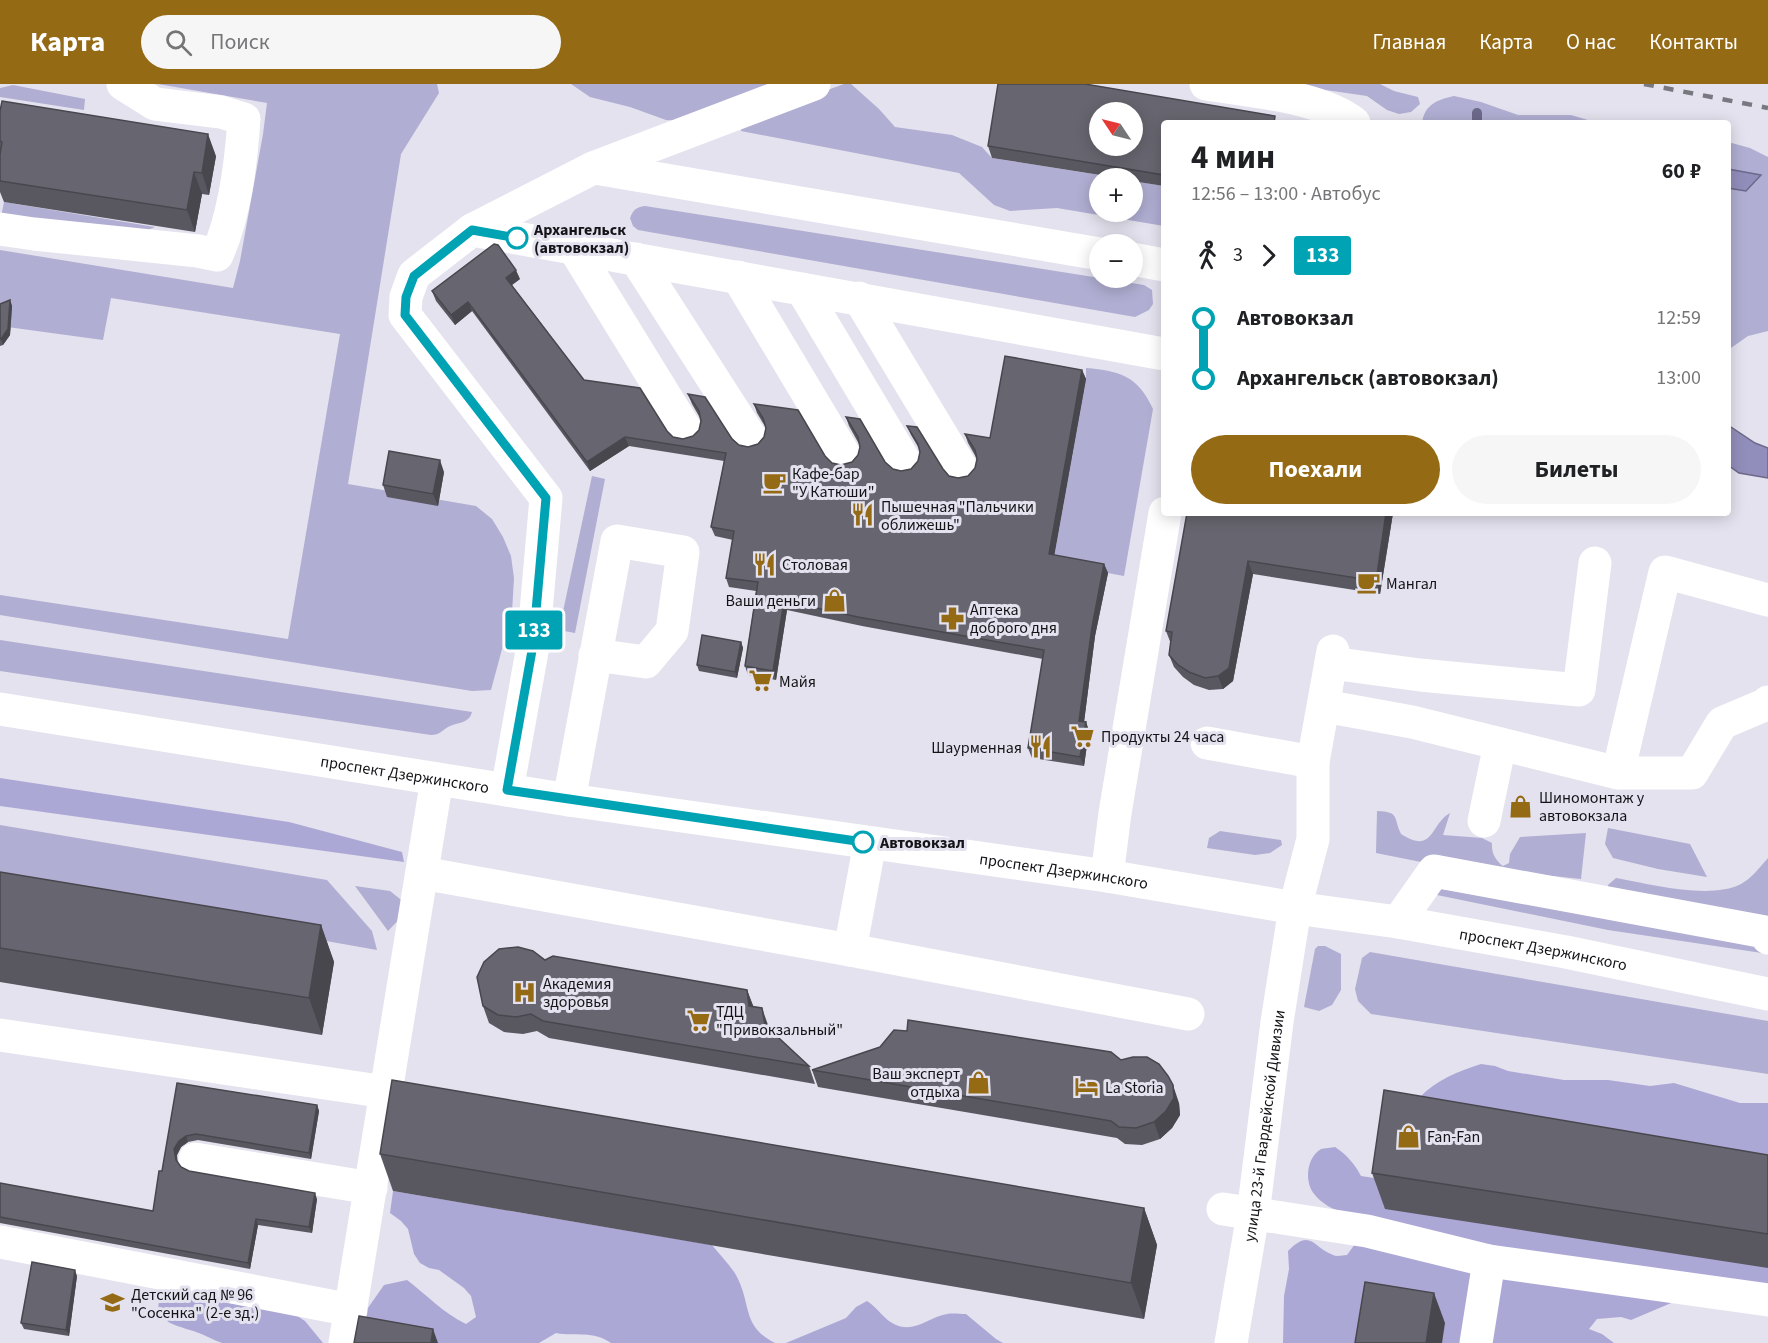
<!DOCTYPE html>
<html lang="ru">
<head>
<meta charset="utf-8">
<style>
	body { margin:0; font-family:"Source Sans 3",sans-serif; background:#f6f6f6; color:#202124; height:100vh; display:flex; flex-direction:column; font-size:22px; white-space:nowrap }
	* { box-sizing:border-box; margin:0 }
	p { font-size:20px; color:#757577 }
	.icon { flex:none; width:33px; height:33px; fill:none; stroke:currentColor; stroke-width:2; stroke-linecap:round; stroke-linejoin:round }
	.map { position:relative; flex:1; overflow:hidden }
	.sheet { position:absolute; left:1161px; top:36px; width:570px; height:396px; display:flex; flex-direction:column; background:#fff; border-radius:6px; box-shadow:0 3px 15px #0003 }
	.sheet>* { flex:none }
	.badge { padding:0 12px; border-radius:4px; font-size:21px; line-height:39px }
	.needle { width:39px; rotate:305deg }
	.tools { position:absolute; left:1089px; top:18px; display:grid; gap:12px }
	.tools a { display:grid; place-items:center; width:54px; height:54px; border-radius:50%; background:#fff; box-shadow:0 3px 15px #0003; font-size:30px }
	.map>.badge { position:absolute; translate:-50% -50%; box-shadow:0 0 0 3px #fff }
	.legs { display:flex; align-items:center; gap:9px; height:66px; padding:0 30px; font-size:20px }
	.legs p { margin-inline-start:auto }
	.overview { display:flex; align-items:center; justify-content:space-between; height:102px; padding:0 30px }
	h1 { font-size:33px; font-weight:700; line-height:45px }
	.cta { display:flex; gap:12px; margin-top:auto; padding:12px 30px }
	.cta a { flex:1; height:69px; border-radius:36px; background:#956a15; color:#fff; font-size:24px; font-weight:700; line-height:69px; text-align:center }
	.cta a+a { background:#f6f6f6; color:#202124 }
	ul { padding:0 30px; list-style:none }
	li { display:flex; align-items:center; gap:21px; height:60px; font-size:22px }
	li i { display:grid; place-items:center; width:9px; height:100%; margin:0 8px; background:currentColor }
	li i::after { content:''; width:15px; height:15px; margin:-8px; border:4px solid; border-radius:50%; background:#fff }
	li p { margin-inline-start:auto }
	li:first-child i { background:linear-gradient(#0000 50%,currentColor 0) }
	li:last-child i { background:linear-gradient(currentColor 50%,#0000 0) }
	header { display:flex; align-items:center; gap:36px; box-sizing:border-box; height:84px; padding:0 30px; background:#956a15; color:#fff }
	header strong { font-size:28px }
	nav { display:flex; gap:33px; margin-inline-start:auto; font-size:21px }
	.search { width:420px; height:54px; background:#f6f6f6; display:flex; align-items:center; gap:15px; box-sizing:border-box; padding:0 21px; border-radius:33px; color:#757577; font-size:22px }
	.map>svg:first-child { display:block }
</style>
</head>
<body>
<header>
<strong>Карта</strong>
<div class="search"><svg class="icon" aria-label="search" viewBox="0 0 24 24"><circle cx="10" cy="10" r="6"/><path d="M15 15l6 6"/></svg>Поиск</div>
<nav><a>Главная</a><a>Карта</a><a>О нас</a><a>Контакты</a></nav>
</header>
<div class="map">
<svg width="1768" height="1259" viewBox="0 0 1768 1259">
	<rect width="100%" height="100%" fill="#e3e2ee"/>
	<g fill="#b0aed2">
		<polygon points="158,0 437,0 439,9 401,70 348,400 476,422 492,435 503,453 511,472 514,494 512,528 491,606 472,607 0,531 0,511 288,555 340,250 111,214 103,256 0,242 0,166 233,204 240,177 263,50 267,19"/>
		<polygon points="571,0 791,0 684,37 666,36 630,23 590,13"/>
		<polygon points="844,0 851,0 879,25 895,43 952,51 982,63 992,74 1118,94 1100,94 1100,128 1132,128 1133,97 1164,102 1164,142 1057,124 1010,127 994,121 959,89 741,47 742,37"/>
		<polygon points="1284,0 1380,0 1394,7 1418,13 1420,20 1411,28 1399,30 1387,26 1367,12"/>
		<polygon points="13,1 85,15 84,26 0,13 0,4"/>
		<path d="M1454 12 1481 18 1518 31H1571L1598 39H1422C1425 20 1437 16 1454 12Z"/>
		<polygon points="1728,58 1750,64 1768,73 1768,247 1748,252 1728,266"/>
		<polygon points="4,118 155,143 127,155 1,133"/>
		<path d="M645 122 1144 201 1152 206 1153 220 1149 226 1135 233 638 146 633 142 630 134C633 126 636 123 645 122Z"/>
		<path d="M1086 284C1120 287 1138 292 1153 325L1124 492 1053 479 1086 295Z"/>
		<polygon points="592,392 605,395 575,549 559,546"/>
		<path d="M0 556 472 628C469 640 457 638 448 643 441 647 440 651 431 651L0 587Z"/>
		<path d="M1377 727C1400 728 1393 733 1401 750 1434 771 1430 740 1450 729L1443 751 1482 754 1492 759C1491 769 1496 777 1503 782L1509 779 1510 770 1520 753 1586 749 1581 795 1426 779 1376 769Z"/>
		<polygon points="0,741 327,796 372,847 377,866 0,799"/>
		<polygon points="1608,744 1690,760 1707,793 1658,785 1613,774 1605,760"/>
		<polygon points="1220,747 1281,756 1282,761 1270,769 1255,771 1207,764 1209,754"/>
		<path d="M1768 774V840L1607 806 1608 801 1616 794C1650 800 1710 816 1741 800 1752 794 1760 783 1768 774Z"/>
		<polygon points="355,802 390,807 405,819 407,827 388,847"/>
		<polygon points="1436,804 1749,857 1762,869 1608,846 1432,810"/>
		<polygon points="1318,862 1325,862 1341,870 1341,906 1332,921 1319,927 1304,923 1315,865"/>
		<polygon points="1370,868 1768,937 1768,990 1371,930 1358,917 1355,905 1362,874"/>
	</g>
	<g fill="#aca8d6">
		<polygon points="0,694 289,738 402,768 404,778 0,722"/>
		<path d="M1481 980 1495 982 1508 987 1564 996H1608L1650 1002 1674 999 1740 1019H1768V1211L1683 1214 1631 1236 1621 1233 1597 1235 1589 1245 1602 1250 1614 1259H1283L1284 1212 1289 1185 1288 1167C1311 1144 1312 1163 1333 1171 1337 1173 1343 1171 1347 1171L1355 1160 1343 1129C1333 1125 1322 1120 1315 1111 1304 1099 1306 1074 1321 1065 1325 1064 1331 1064 1335 1063 1347 1071 1354 1079 1361 1092L1374 1094 1420 1013C1436 996 1459 987 1481 980Z"/>
		<path d="M393 1107 712 1161C720 1171 730 1181 736 1191 752 1220 741 1242 775 1259H611C592 1246 577 1253 556 1249L539 1259H366L356 1241 384 1201 407 1196C427 1211 443 1229 466 1240L476 1233 471 1212 464 1204 439 1186 429 1184 420 1179 414 1170 408 1145 401 1137 390 1129Z"/>
		<path d="M164 1205 287 1225 305 1237 323 1259H222C213 1256 205 1251 196 1248 172 1240 147 1237 164 1205Z"/>
		<path d="M867 1217C878 1224 884 1236 896 1241 915 1249 929 1233 947 1230 953 1229 960 1230 966 1230L996 1255 1003 1259H786L846 1234 856 1223Z"/>
	</g>
	<g fill="#928ebb" stroke="#6c698a" stroke-width="1.5">
		<polygon points="1728,85 1761,91 1746,107 1728,104"/>
		<polygon points="1728,341 1755,359 1768,364 1768,394 1739,389 1728,381"/>
	</g>
	<g fill="none" stroke-linecap="round" stroke-linejoin="round">
		<polyline stroke="#6c698a" stroke-width="10" points="1477,29 1477,39"/>
		<g stroke="#fff" stroke-width="33">
			<path d="M1206 0C1249 7 1320 12 1354 39"/>
			<polyline points="595,84 1100,170"/>
			<path d="M0 145 34 150 198 167 217 171C235 130 241 80 244 35L221 28 155 20 123 0"/>
			<polyline points="472,146 1164,270"/>
			<polyline points="574,164 686,346"/>
			<polyline points="636,175 751,354"/>
			<polyline points="1132,175 1164,181"/>
			<polyline points="738,193 845,372"/>
			<polyline points="802,205 905,378"/>
			<polyline points="859,214 962,385"/>
			<polyline points="1331,579 1420,591 1579,606 1595,479"/>
			<polyline points="1324,622 1412,638 1618,689 1692,689 1722,639 1767,620 1768,618"/>
			<polyline points="1207,659 1313,678"/>
			<polyline points="1618,689 1665,488 1768,516"/>
			<polyline points="507,706 533,562 546,414 405,231 406,213 414,191 472,146 593,84 814,0"/>
			<path d="M569 716C585 630 601 543 617 457L683 468 672 547 646 578 595 571"/>
			<polyline points="1484,737 1500,660"/>
			<polyline points="422,789 850,866 1188,930"/>
			<polyline points="1107,792 1115,729 1165,429"/>
			<polyline points="1398,838 1434,787 1765,848 1768,854"/>
			<polyline points="850,866 870,759"/>
			<polyline points="0,951 386,1008"/>
			<polyline points="195,1075 371,1104"/>
			<polyline points="1223,1125 1367,1147 1489,1177 1768,1216"/>
			<polyline points="0,1158 351,1226"/>
			<polyline points="345,1259 437,695"/>
			<path id="s1" d="M1231 1259 1253 1130 1277 938 1295 824 1313 755V678L1333 567"/>
			<polyline points="1476,1259 1489,1177"/>
		</g>
		<path stroke="#fff" stroke-width="33" id="s2" d="M0 625 569 716 1107 792 1295 824 1398 838 1566 868 1768 910"/>
		<polyline stroke="#787880" stroke-width="4.5" stroke-dasharray="10 10" stroke-linecap="butt" points="1644,0 1768,24"/>
	</g>
	<g fill="#595860">
		<polygon points="0,27 216,72 209,111 202,110 195,148 4,118 0,108"/>
		<polygon points="1164,39 1164,102 1132,97 1132,94 1119,94 992,74 988,62"/>
		<polygon points="520,195 512,201 584,296 667,347 673,353 683,355 693,352 699,346 701,337 700,334 692,320 688,310 739,361 748,363 758,360 764,353 766,344 757,329 754,320 825,372 832,379 841,381 852,378 858,371 860,363 859,360 849,342 846,333 885,378 893,385 901,387 911,385 918,377 920,366 911,351 907,342 943,385 949,392 958,394 968,392 975,384 977,375 968,359 965,350 990,354 1082,286 1086,295 1054,471 1104,480 1108,489 1095,552 1084,638 1086,638 1089,647 1084,682 1032,674 1028,664 1043,575 862,542 787,526 776,596 748,591 745,582 756,507 729,503 726,494 733,456 715,452 711,443 724,377 629,362 590,387 472,227 455,241 436,217 432,207"/>
		<polygon points="10,216 12,222 10,251 3,261 0,262 0,220"/>
		<polygon points="444,388 438,422 387,413 383,401"/>
		<polygon points="1187,429 1393,429 1380,510 1253,490 1233,597 1223,605 1209,606 1194,601 1183,593 1174,583 1169,571 1171,560 1166,547"/>
		<polygon points="741,558 743,564 737,594 699,587 697,581"/>
		<polygon points="0,788 321,841 334,878 322,951 0,898"/>
		<polygon points="545,876 747,906 753,922 768,941 769,945 809,982 815,1000 549,954 537,947 523,950 504,948 489,939 483,922"/>
		<polygon points="907,947 1179,1019 1180,1031 1172,1044 1160,1055 1142,1061 1125,1060 1117,1054 818,1003 812,986 880,963"/>
		<polygon points="177,999 317,1021 319,1027 311,1075 198,1056 188,1058 181,1063 177,1071 177,1079 181,1083 189,1087 317,1115 312,1149 258,1141 250,1185 0,1139 0,1099 153,1127 162,1087"/>
		<polygon points="380,1070 1144,1124 1157,1161 1144,1235 393,1107"/>
		<polygon points="1768,1071 1768,1184 1385,1125 1372,1089"/>
		<polygon points="77,1192 69,1252 24,1245 21,1239"/>
	</g>
	<g fill="#48474e">
		<polygon points="208,50 216,72 209,111 202,89"/>
		<polygon points="194,88 202,110 195,148 187,126"/>
		<polygon points="516,186 520,195 509,203 506,194"/>
		<polygon points="10,216 12,222 10,251 3,261 1,255"/>
		<polygon points="468,218 472,227 455,241 451,231"/>
		<polygon points="1082,286 1086,295 1053,479 1049,470"/>
		<polygon points="625,353 629,362 590,387 587,378"/>
		<polygon points="440,376 444,388 438,422 433,410"/>
		<polygon points="1386,429 1393,429 1380,510 1376,497"/>
		<polygon points="1248,477 1253,490 1233,597 1223,605 1218,592"/>
		<polygon points="1104,480 1108,489 1095,552 1083,646 1079,637 1092,543"/>
		<polygon points="784,517 787,526 776,596 773,587"/>
		<polygon points="741,558 743,564 737,594 735,588"/>
		<polygon points="1086,638 1089,647 1084,682 1080,673"/>
		<polygon points="321,841 334,878 322,951 309,914"/>
		<polygon points="747,906 754,924 749,922"/>
		<polygon points="762,924 768,941 771,958 765,941"/>
		<polygon points="1173,1001 1179,1019 1180,1031 1172,1044 1160,1055 1154,1038"/>
		<polygon points="317,1021 319,1027 311,1075 309,1069"/>
		<polygon points="186,1052 188,1058 181,1063 177,1071 178,1082 176,1076 174,1065 179,1057"/>
		<polygon points="315,1109 317,1115 312,1149 309,1143"/>
		<polygon points="1144,1124 1157,1161 1144,1235 1131,1199"/>
		<polygon points="256,1135 258,1141 250,1185 248,1179"/>
		<polygon points="75,1186 77,1192 69,1252 66,1246"/>
		<polygon points="1434,1209 1445,1239 1442,1259 1426,1259"/>
		<polygon points="433,1245 438,1259 431,1259"/>
	</g>
	<g fill="#676670" stroke="#48474e" stroke-width="1.5" fill-rule="evenodd">
		<path d="M998 0H1085L1275 32 1274 39H1164V91L988 62ZM1100 28H1132V62H1100Z"/>
		<polygon points="2,17 208,50 202,89 194,88 187,126 0,97 0,71 2,58 0,57 0,27"/>
		<polygon points="494,160 498,161 516,186 506,194 584,296 640,304 667,347 673,353 683,355 693,352 699,346 701,337 699,327 688,310 705,313 732,355 739,361 748,363 758,360 764,353 766,344 763,334 754,320 798,326 825,372 832,379 841,381 852,378 858,371 860,363 858,353 846,333 860,335 885,378 893,385 901,387 911,385 918,377 920,368 918,360 907,342 917,343 943,385 949,392 958,394 968,392 975,384 977,375 975,366 965,350 990,354 1005,272 1082,286 1049,470 1104,480 1092,543 1079,637 1086,638 1080,673 1028,664 1044,566 858,533 784,517 773,587 745,582 758,498 726,494 734,447 711,443 726,369 625,353 587,378 468,218 451,231 432,207"/>
		<polygon points="10,216 8,245 1,255 0,255 0,220"/>
		<polygon points="389,367 440,376 433,410 383,401"/>
		<polygon points="1187,429 1386,429 1376,497 1248,477 1229,584 1218,592 1205,594 1189,588 1178,581 1169,571 1172,548 1166,547"/>
		<polygon points="702,551 741,558 735,588 697,581"/>
		<polygon points="0,788 321,841 309,914 0,864"/>
		<polygon points="518,863 533,867 545,876 553,872 747,906 749,922 762,924 765,941 809,982 543,937 531,930 516,933 498,931 483,922 477,893 484,878 499,865"/>
		<polygon points="908,936 1111,968 1121,976 1133,973 1147,973 1159,980 1168,992 1173,1001 1174,1014 1166,1027 1154,1038 1136,1044 1119,1043 1111,1037 812,986 880,963 894,946 907,947"/>
		<polygon points="392,996 1144,1124 1131,1199 380,1070"/>
		<polygon points="177,999 317,1021 309,1069 196,1050 186,1052 179,1057 174,1065 176,1076 181,1083 189,1087 315,1109 309,1143 256,1135 248,1179 0,1133 0,1099 153,1127 159,1087 162,1087"/>
		<polygon points="1384,1006 1768,1071 1768,1150 1372,1089"/>
		<polygon points="32,1178 75,1186 66,1246 21,1239"/>
		<polygon points="1365,1198 1434,1209 1426,1259 1355,1259"/>
		<polygon points="359,1232 433,1245 431,1259 354,1259"/>
	</g>
	<g fill="none" stroke-linecap="round" stroke-linejoin="round">
		<defs>
			<polyline id="line-1" points="517,154 472,146 414,192 406,213 405,231 546,414 533,561 507,706 863,758"/>
		</defs>
		<use href="#line-1" stroke="#fff" stroke-width="14"/>
		<use href="#line-1" stroke="#00a3b4" stroke-width="9"/>
	</g>
	<defs>
		<symbol id="cafe-bare" viewBox="-9 -9 18 18"><path d="M-5.5-4.5H6V0H3Q3 3.5 0 3.5H-2.5Q-5.5 3.5-5.5 0ZM3-3.2v2h1.7v-2ZM-6 4.5H4V6H-6Z" fill="#956a15" stroke="#e3e2ee" stroke-width="2.5" paint-order="stroke"/></symbol>
		<symbol id="restaurant-bare" viewBox="-9 -9 18 18"><path d="M-5-6h1v4h1v-4h1v4h1v-4h1v5L-1.5 .5V6h-2V.5L-5-1ZM5-6V6H3V1.5H1.5Q1.5-4 5-6Z" fill="#956a15" stroke="#e3e2ee" stroke-width="2.5" paint-order="stroke"/></symbol>
		<symbol id="shop-bare" viewBox="-9 -9 18 18"><path d="M-5-2.5h2.3a2.7 3.5 0 0 1 5.4 0H5L5.5 6h-11ZM-1.5-2.5h3a1.5 2.3 0 0 0-3 0Z" fill="#956a15" stroke="#e3e2ee" stroke-width="2.5" paint-order="stroke"/></symbol>
		<symbol id="pharmacy-bare" viewBox="-9 -9 18 18"><path d="M-2-6h4v4h4v4h-4v4h-4v-4h-4v-4h4Z" fill="#956a15" stroke="#e3e2ee" stroke-width="2.5" paint-order="stroke"/></symbol>
		<symbol id="supermarket-bare" viewBox="-9 -9 18 18"><path d="M-6-5.5h2.5l.6 2H6L4.5 2H-2.5L-4.4-4H-6ZM-1.5 3.2a1.3 1.3 0 1 0 .1 0ZM3 3.2a1.3 1.3 0 1 0 .1 0Z" fill="#956a15" stroke="#e3e2ee" stroke-width="2.5" paint-order="stroke"/></symbol>
		<symbol id="hospital-bare" viewBox="-9 -9 18 18"><path d="M-5-5h3v3.5h4V-5h3V5h-3V1.5h-4V5h-3Z" fill="#956a15" stroke="#e3e2ee" stroke-width="2.5" paint-order="stroke"/></symbol>
		<symbol id="hotel-bare" viewBox="-9 -9 18 18"><path d="M-6-4.5h1.5V1H6V5H4.5V3h-9V5H-6ZM-4 0a1.8 1.8 0 1 1 3.6 0ZM.5 0V-2.5h3Q6-2.5 6 0Z" fill="#956a15" stroke="#e3e2ee" stroke-width="2.5" paint-order="stroke"/></symbol>
		<symbol id="school-bare" viewBox="-9 -9 18 18"><path d="M0-5L7-2L0 1L-7-2ZM-4 1L0 2.5L4 1V4Q0 6-4 4Z" fill="#956a15" stroke="#e3e2ee" stroke-width="2.5" paint-order="stroke"/></symbol>
	</defs>
	<g fill-rule="evenodd">
		<use href="#cafe-bare" x="758" y="382" width="33" height="33"/>
		<use href="#restaurant-bare" x="846" y="414" width="33" height="33"/>
		<use href="#restaurant-bare" x="748" y="464" width="33" height="33"/>
		<use href="#cafe-bare" x="1352" y="482" width="33" height="33"/>
		<use href="#shop-bare" x="818" y="500" width="33" height="33"/>
		<use href="#pharmacy-bare" x="936" y="518" width="33" height="33"/>
		<use href="#supermarket-bare" x="744" y="580" width="33" height="33"/>
		<use href="#supermarket-bare" x="1066" y="636" width="33" height="33"/>
		<use href="#restaurant-bare" x="1024" y="646" width="33" height="33"/>
		<use href="#shop-bare" x="1504" y="706" width="33" height="33"/>
		<use href="#hospital-bare" x="508" y="892" width="33" height="33"/>
		<use href="#supermarket-bare" x="682" y="920" width="33" height="33"/>
		<use href="#shop-bare" x="962" y="982" width="33" height="33"/>
		<use href="#hotel-bare" x="1070" y="986" width="33" height="33"/>
		<use href="#shop-bare" x="1392" y="1036" width="33" height="33"/>
		<use href="#school-bare" x="96" y="1202" width="33" height="33"/>
	</g>
	<g fill="#fff" stroke="#00a3b4" stroke-width="3">
		<circle cx="517" cy="154" r="10"/>
		<circle cx="863" cy="758" r="10"/>
	</g>
	<g text-anchor="middle" stroke-width="6" stroke-linejoin="round" paint-order="stroke">
		<g font-size="16" font-weight="bold" fill="#141418" stroke="#e3e2ee" text-anchor="start">
			<text x="534" y="151">Архангельск<tspan x="534" dy="18">(автовокзал)</tspan></text>
			<text x="880" y="764">Автовокзал</text>
		</g>
		<g font-size="16" fill="#141418" stroke="#e3e2ee" text-anchor="start">
			<text x="792" y="395">Кафе-бар<tspan x="792" dy="18">"У Катюши"</tspan></text>
			<text x="881" y="428">Пышечная "Пальчики<tspan x="881" dy="18">оближешь"</tspan></text>
			<text x="782" y="486">Столовая</text>
			<text x="1386" y="505">Мангал</text>
			<text x="816" y="522" text-anchor="end">Ваши деньги</text>
			<text x="970" y="531">Аптека<tspan x="970" dy="18">доброго дня</tspan></text>
			<text x="779" y="603">Майя</text>
			<text x="1101" y="658">Продукты 24 часа</text>
			<text x="1022" y="669" text-anchor="end">Шаурменная</text>
			<text x="1539" y="719">Шиномонтаж у<tspan x="1539" dy="18">автовокзала</tspan></text>
			<text x="543" y="905">Академия<tspan x="543" dy="18">здоровья</tspan></text>
			<text x="716" y="933">ТДЦ<tspan x="716" dy="18">"Привокзальный"</tspan></text>
			<text x="960" y="995" text-anchor="end">Ваш эксперт<tspan x="960" dy="18">отдыха</tspan></text>
			<text x="1105" y="1009">La Storia</text>
			<text x="1427" y="1058">Fan-Fan</text>
			<text x="131" y="1216">Детский сад № 96<tspan x="131" dy="18">"Сосенка" (2-е зд.)</tspan></text>
		</g>
		<g font-size="16" fill="#141418" stroke="#e3e2ee">
			<text dy="6" stroke="none"><textPath href="#s2" startOffset="410">проспект Дзержинского</textPath></text>
			<text dy="6" stroke="none"><textPath href="#s2" startOffset="1076">проспект Дзержинского</textPath></text>
			<text dy="6" stroke="none"><textPath href="#s2" startOffset="1562">проспект Дзержинского</textPath></text>
			<text dy="6" stroke="none"><textPath href="#s1" startOffset="220">улица 23-й Гвардейской Дивизии</textPath></text>
		</g>
	</g>
</svg>
<div class="tools">
<a><svg class="needle" viewBox="-14 -14 28 28"><path d="M0-13l5 13h-10z" fill="#e53935"/><path d="M0 13l5-13h-10z" fill="#757577"/></svg></a>
<a>+</a>
<a>−</a>
</div>
<b class="badge" style="left:534px;top:546px;background:#00a3b4;color:#fff">133</b>
<section class="sheet">
<div class="overview"><div><h1>4 мин</h1><p>12:56 – 13:00 · Автобус</p></div><b>60 ₽</b></div>
<div class="legs"><svg class="icon" aria-label="walk" viewBox="0 0 24 24"><circle cx="13" cy="4" r="2"/><path d="M13 8l-2 6 4 7M11 14l-3 7M7 12l3-4h3l4 4"/></svg>3<svg class="icon" aria-label="forward" viewBox="0 0 24 24"><path d="M9 5l7 7-7 7"/></svg><b class="badge" style="background:#00a3b4;color:#fff">133</b></div>
<ul>
<li><i style="color:#00a3b4"></i><b>Автовокзал</b><p>12:59</p></li>
<li><i style="color:#00a3b4"></i><b>Архангельск (автовокзал)</b><p>13:00</p></li>
</ul>
<div class="cta"><a>Поехали</a><a>Билеты</a></div>
</section>
</div>
</body>
</html>
